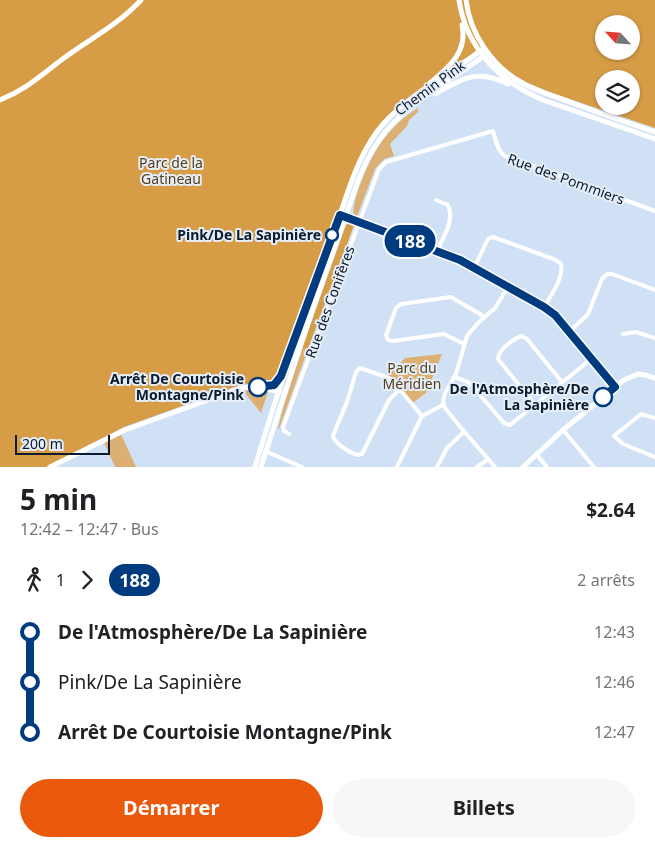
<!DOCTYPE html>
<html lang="fr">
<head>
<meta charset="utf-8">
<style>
	body { margin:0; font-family:"Noto Sans",sans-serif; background:#f6f6f6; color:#202124; height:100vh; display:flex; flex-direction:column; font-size:19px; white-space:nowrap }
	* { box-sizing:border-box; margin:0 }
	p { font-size:16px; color:#757577 }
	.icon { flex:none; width:28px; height:28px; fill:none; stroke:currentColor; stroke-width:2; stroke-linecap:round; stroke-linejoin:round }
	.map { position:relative; height:467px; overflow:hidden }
	.panel { display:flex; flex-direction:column; background:#fff; flex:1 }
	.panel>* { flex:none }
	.badge { padding:0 10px; border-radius:16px; font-size:18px; line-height:32px }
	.needle { width:32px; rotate:296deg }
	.fabs { position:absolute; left:595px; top:15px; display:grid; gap:10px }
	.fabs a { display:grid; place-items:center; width:45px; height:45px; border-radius:50%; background:#fff; box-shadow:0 1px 4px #0004; font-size:25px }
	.scale { position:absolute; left:15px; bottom:12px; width:95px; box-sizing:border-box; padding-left:5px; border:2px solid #0c1b2d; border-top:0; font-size:14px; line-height:18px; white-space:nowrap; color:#0c1b2d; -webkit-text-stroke:4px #e5edf8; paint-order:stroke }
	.map>.badge { position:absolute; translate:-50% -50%; box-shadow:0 0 0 2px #fff }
	.legs { display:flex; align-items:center; gap:8px; height:55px; padding:0 20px; font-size:16px }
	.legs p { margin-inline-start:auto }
	.head { display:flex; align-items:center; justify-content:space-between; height:85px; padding:0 20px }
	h1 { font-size:28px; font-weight:700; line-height:38px }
	.primary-button { display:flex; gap:10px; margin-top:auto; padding:10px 20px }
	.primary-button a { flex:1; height:58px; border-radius:30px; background:#ea580c; color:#fff; font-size:20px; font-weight:700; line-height:58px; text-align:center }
	.primary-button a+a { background:#f6f6f6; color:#202124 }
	ul { padding:0 20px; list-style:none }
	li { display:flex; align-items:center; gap:18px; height:50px; font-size:19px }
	li i { display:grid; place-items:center; width:8px; height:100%; margin:0 6px; background:currentColor }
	li i::after { content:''; width:12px; height:12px; margin:-6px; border:4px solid; border-radius:50%; background:#fff }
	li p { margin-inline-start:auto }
	li:first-child i { background:linear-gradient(#0000 50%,currentColor 0) }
	li:last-child i { background:linear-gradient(currentColor 50%,#0000 0) }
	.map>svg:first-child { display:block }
</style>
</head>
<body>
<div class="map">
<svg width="655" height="467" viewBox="0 0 655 467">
	<rect width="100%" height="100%" fill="#d0e1f6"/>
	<g fill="#dcb072">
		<path d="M418 108V112L409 120 407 126 390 144 394 156 384 159 375 169 356 219 354 218C352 210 356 196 359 188 371 154 387 127 418 108Z"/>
		<polygon points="302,348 308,349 279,429 278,429 283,408"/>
		<polygon points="442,354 426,393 411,404 387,377 405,358"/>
		<polygon points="241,388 269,389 261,413"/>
		<polygon points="120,432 136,467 115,467 103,440"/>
	</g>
	<g fill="#d69d46" fill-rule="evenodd">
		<path d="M0 0H655V128L549 92 528 83 514 75 502 66 484 45 386 118 351 177 281 370C273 391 258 381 240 385L124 427 46 467H0ZM604 24H631V51H604ZM604 79H631V106H604Z"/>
		<polygon points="350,222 354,225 353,228 308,349 302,348 346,225"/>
	</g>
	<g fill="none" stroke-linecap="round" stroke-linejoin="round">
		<g stroke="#fff" stroke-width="4">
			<path d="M436 200 448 205C455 221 443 237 437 251"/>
			<polyline points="344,216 460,260 544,307 555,315 615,387"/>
			<path d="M474 268 488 239 493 237 556 260 561 264C564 278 551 295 544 307"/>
			<polyline points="569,332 588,314 602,279 607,274 612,274 655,290"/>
			<polyline points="623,334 636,332 655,338"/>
			<polyline points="464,344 444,334 393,341 388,340 386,335 396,308 401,304 451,297 485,317"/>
			<polyline points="454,377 468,382 472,386 504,423 510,425 591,359"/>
			<path d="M399 390 389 400 362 454 358 455C350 453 337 445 333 437L334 433 347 402 356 372 360 368 389 378 392 380 422 416"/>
			<path d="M535 405 498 359C498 350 514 338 522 336L527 339 562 382"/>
			<polyline points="655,418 641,414 614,436 623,444 655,457"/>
			<polyline points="563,430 594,467"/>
			<path d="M289 434 284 431 283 427 379 169 386 162 493 131C499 155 501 157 525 163L655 211"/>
			<polyline points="265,451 302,467"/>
			<polyline points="536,454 547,467"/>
			<polyline points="397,467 422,416 443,405"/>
			<polyline points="437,467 447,448 464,432"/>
			<polyline points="477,467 487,460"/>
			<polyline points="495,467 462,429 445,408 443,402 445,393 456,374 467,336 478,323 495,308 508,287"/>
		</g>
		<g stroke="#fff" stroke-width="5">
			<path d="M459 0C466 48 500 82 543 100L655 139"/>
			<path d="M466 0C470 34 492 66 522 83 538 92 558 97 575 104 602 114 628 123 655 132"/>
			<path d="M430 83C449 67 468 52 462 25"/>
			<path d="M435 94C462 79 477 68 508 84"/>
			<path d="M0 100C27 89 41 75 64 58 90 39 119 24 141 0"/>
			<polyline points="265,387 276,383 281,375"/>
			<polyline points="50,467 125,430 241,388 258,387 280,392"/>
			<path d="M255 467C279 387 306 308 335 229 348 193 358 152 384 123 412 92 452 73 484 48"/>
			<path d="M261 467C285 391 310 316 337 241 351 204 360 162 386 131 413 99 455 78 488 53"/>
			<polyline points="523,467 563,430 624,380 638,374 645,375 655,378"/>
		</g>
	</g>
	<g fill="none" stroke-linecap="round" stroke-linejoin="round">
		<defs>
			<polyline id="line-1" points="258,387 274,385 281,376 340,215 460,260 544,307 555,315 615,387 603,397"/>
		</defs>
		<use href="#line-1" stroke="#fff" stroke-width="11"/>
		<use href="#line-1" stroke="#003b80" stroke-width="8"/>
	</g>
	<g fill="#fff" stroke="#003b80" stroke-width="2.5">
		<circle cx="332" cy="235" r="6"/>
		<circle cx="258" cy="387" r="9"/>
		<circle cx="603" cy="397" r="9"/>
	</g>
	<g text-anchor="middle" stroke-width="4" stroke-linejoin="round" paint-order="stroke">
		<g font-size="14" fill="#0c1b2d" stroke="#e5edf8">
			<text transform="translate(430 88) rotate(-36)" y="5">Chemin Pink</text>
			<text transform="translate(566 179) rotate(20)" y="5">Rue des Pommiers</text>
			<text transform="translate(330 302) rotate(-70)" y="5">Rue des Conifères</text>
		</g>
		<g font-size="14" fill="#553d19" stroke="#e5edf8">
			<text x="171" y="168">Parc de la<tspan x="171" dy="16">Gatineau</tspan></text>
			<text x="412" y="373">Parc du<tspan x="412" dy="16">Méridien</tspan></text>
		</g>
		<g font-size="14" font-weight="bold" fill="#0c1b2d" stroke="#e5edf8" text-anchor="end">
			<text x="321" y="240">Pink/De La Sapinière</text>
			<text x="244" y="384">Arrêt De Courtoisie<tspan x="244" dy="16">Montagne/Pink</tspan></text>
			<text x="589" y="394">De l'Atmosphère/De<tspan x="589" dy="16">La Sapinière</tspan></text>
		</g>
	</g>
</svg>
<div class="fabs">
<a><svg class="needle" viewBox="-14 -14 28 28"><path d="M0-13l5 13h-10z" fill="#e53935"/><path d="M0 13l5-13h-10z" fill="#757577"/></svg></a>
<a><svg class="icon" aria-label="layers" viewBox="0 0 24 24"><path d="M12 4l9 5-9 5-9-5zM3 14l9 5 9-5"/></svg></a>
</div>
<div class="scale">200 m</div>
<b class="badge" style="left:410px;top:241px;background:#003b80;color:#fff">188</b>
</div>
<section class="panel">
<div class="head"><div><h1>5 min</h1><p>12:42 – 12:47 · Bus</p></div><b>$2.64</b></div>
<div class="legs"><svg class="icon" aria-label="walk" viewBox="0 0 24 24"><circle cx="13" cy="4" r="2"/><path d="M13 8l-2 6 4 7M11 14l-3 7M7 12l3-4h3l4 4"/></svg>1<svg class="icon" aria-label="forward" viewBox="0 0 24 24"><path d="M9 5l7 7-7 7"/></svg><b class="badge" style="background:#003b80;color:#fff">188</b><p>2 arrêts</p></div>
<ul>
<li><i style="color:#003b80"></i><b>De l'Atmosphère/De La Sapinière</b><p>12:43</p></li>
<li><i style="color:#003b80"></i><span>Pink/De La Sapinière</span><p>12:46</p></li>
<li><i style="color:#003b80"></i><b>Arrêt De Courtoisie Montagne/Pink</b><p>12:47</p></li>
</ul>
<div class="primary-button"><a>Démarrer</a><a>Billets</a></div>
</section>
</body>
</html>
